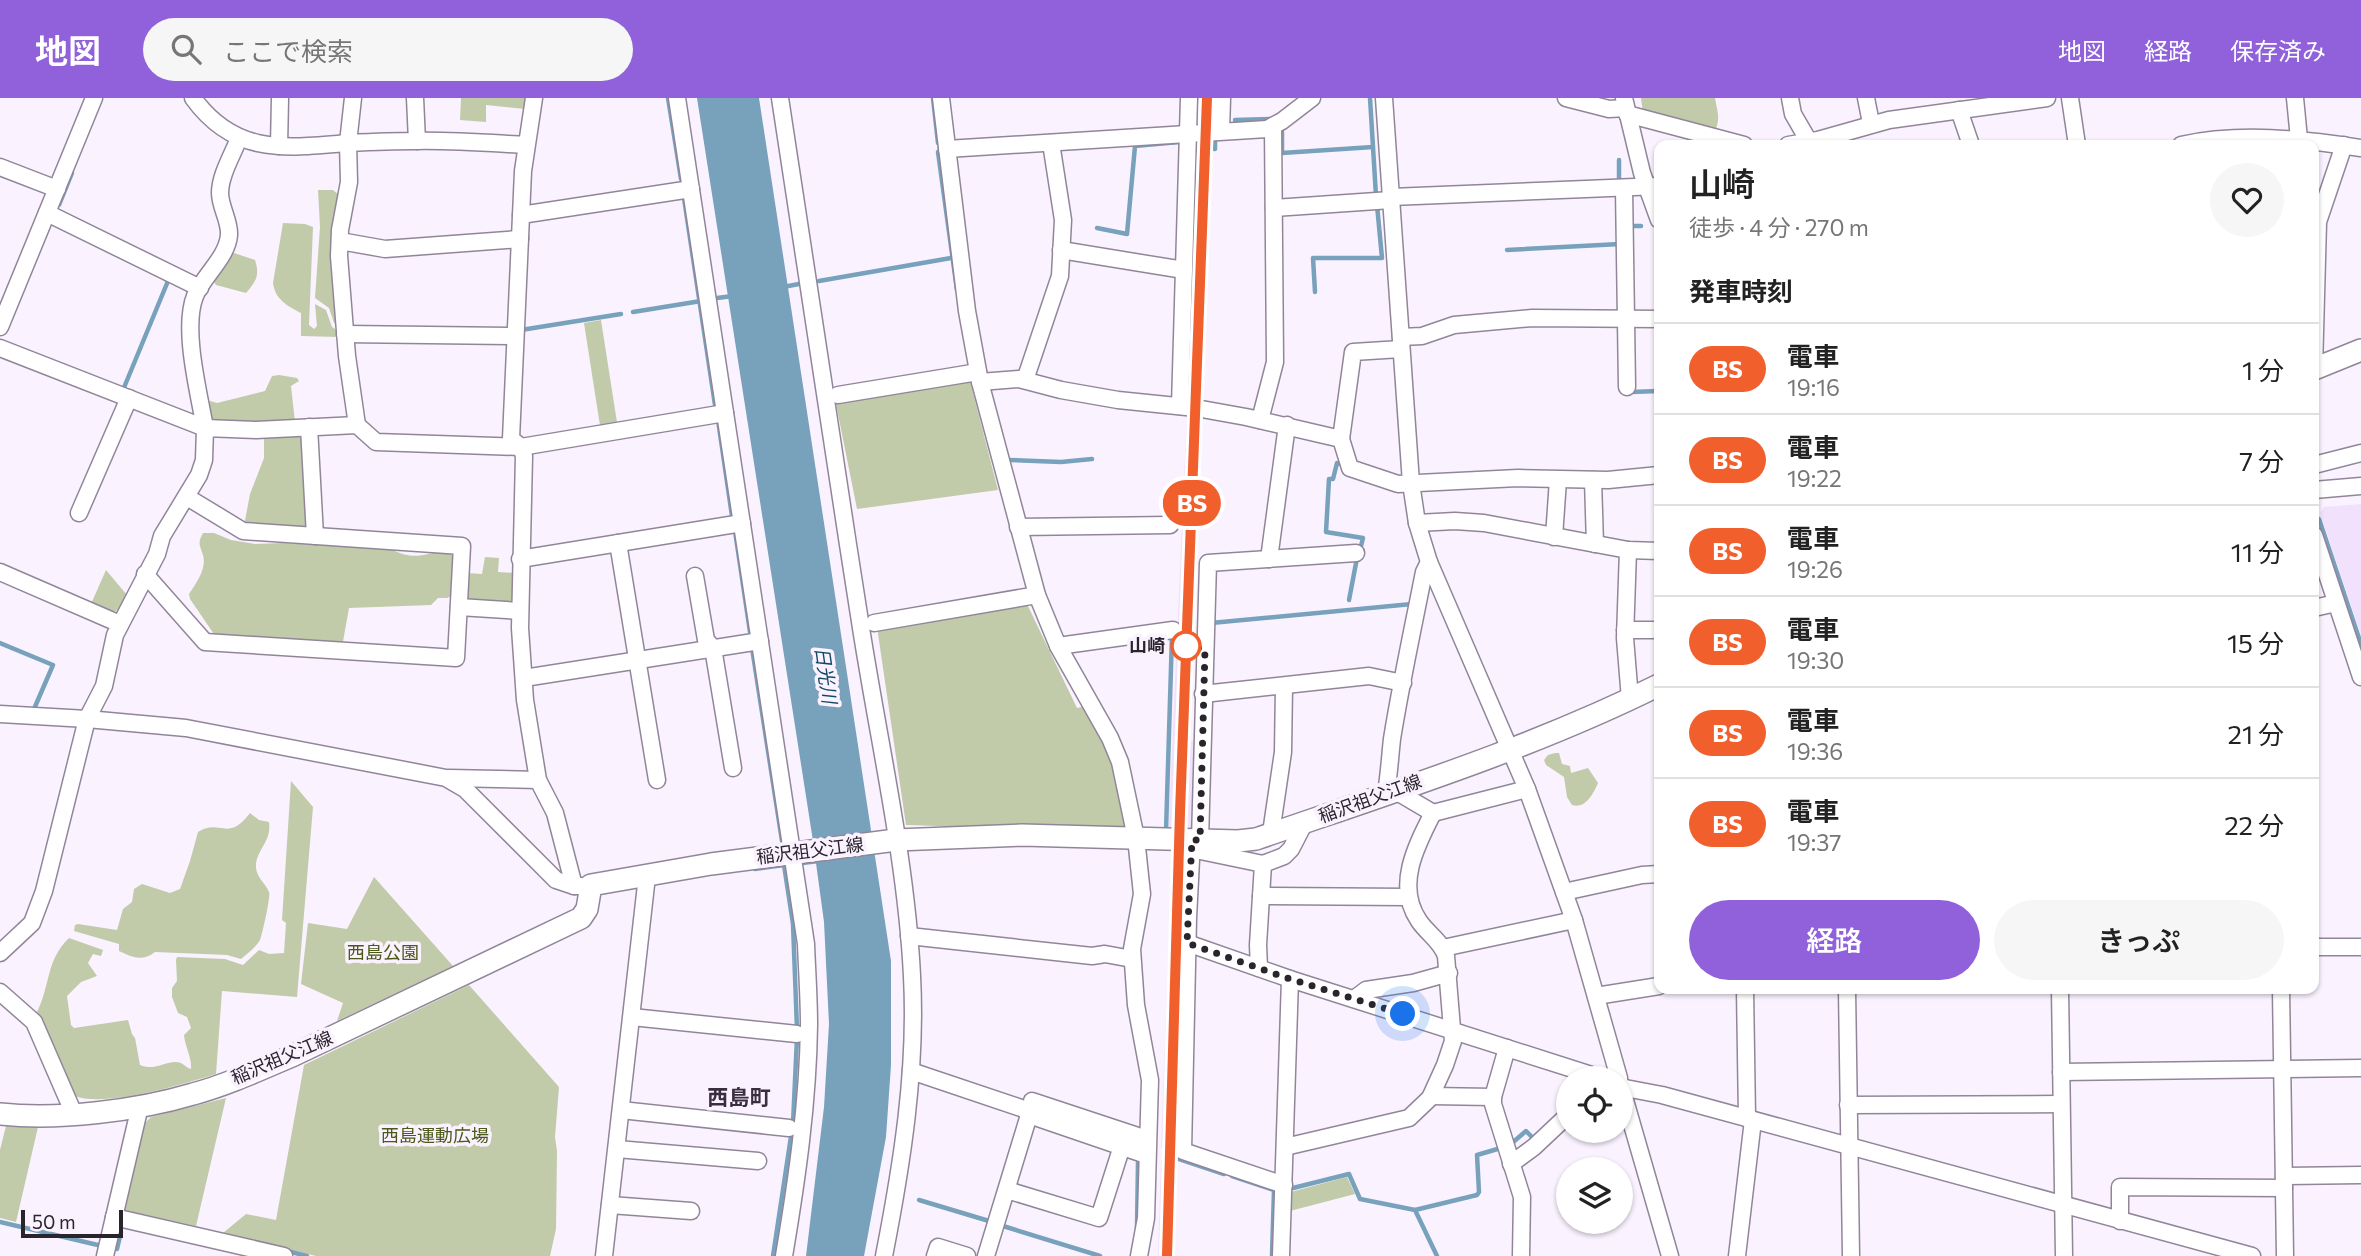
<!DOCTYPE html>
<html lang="ja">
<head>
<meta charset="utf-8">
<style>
	body { margin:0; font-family:Commissioner,"Noto Sans JP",sans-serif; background:#f6f6f6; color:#222; height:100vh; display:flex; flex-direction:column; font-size:26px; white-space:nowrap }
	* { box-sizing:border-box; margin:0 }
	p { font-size:23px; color:#767676 }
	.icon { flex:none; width:38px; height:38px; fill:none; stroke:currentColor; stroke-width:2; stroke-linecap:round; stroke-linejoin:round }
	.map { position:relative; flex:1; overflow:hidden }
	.sheet { position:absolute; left:1654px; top:42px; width:665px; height:854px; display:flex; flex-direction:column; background:#fff; border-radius:14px; box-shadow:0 2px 5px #0004 }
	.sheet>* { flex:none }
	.badge { padding:0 14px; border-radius:23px; font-size:24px; line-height:46px }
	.controls { position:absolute; left:1556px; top:968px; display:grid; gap:14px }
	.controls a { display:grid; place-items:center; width:77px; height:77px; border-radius:50%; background:#fff; box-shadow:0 2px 5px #0004; font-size:35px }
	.scale { position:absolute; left:21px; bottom:18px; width:102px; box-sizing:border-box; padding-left:7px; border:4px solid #2a252d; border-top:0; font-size:19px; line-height:24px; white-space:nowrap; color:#2a252d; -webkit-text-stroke:5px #faf2ff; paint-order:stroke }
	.you { position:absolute; width:35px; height:35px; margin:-18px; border:5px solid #fff; border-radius:50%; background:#1a73e8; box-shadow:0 0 0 10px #1a73e833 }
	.map>.badge { position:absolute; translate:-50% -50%; box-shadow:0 0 0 4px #fff }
	h2 { padding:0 35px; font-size:26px; line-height:63px }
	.round { display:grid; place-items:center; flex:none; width:74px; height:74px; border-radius:37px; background:#f6f6f6 }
	.head { display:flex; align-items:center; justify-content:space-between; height:119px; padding:0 35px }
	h1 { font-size:33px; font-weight:600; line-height:52px }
	.primary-button { display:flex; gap:14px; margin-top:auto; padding:14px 35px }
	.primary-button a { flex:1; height:80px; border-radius:42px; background:#9061db; color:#fff; font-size:28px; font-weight:600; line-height:80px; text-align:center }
	.primary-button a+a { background:#f6f6f6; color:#222 }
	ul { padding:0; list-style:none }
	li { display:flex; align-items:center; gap:21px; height:91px; padding:0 35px; border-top:2px solid #e0e0e0 }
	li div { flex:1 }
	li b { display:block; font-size:26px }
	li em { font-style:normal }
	li .badge { min-width:77px; font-weight:700; text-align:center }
	header { display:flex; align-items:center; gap:42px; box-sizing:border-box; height:98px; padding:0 35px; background:#9061db; color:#fff }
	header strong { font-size:33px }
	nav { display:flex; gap:38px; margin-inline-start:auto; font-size:24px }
	.search { width:490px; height:63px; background:#f6f6f6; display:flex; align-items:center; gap:18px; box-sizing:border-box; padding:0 24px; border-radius:38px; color:#767676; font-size:26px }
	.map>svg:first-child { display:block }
</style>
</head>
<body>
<header>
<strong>地図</strong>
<div class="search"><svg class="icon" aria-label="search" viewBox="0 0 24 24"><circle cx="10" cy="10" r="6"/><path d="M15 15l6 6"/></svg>ここで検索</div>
<nav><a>地図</a><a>経路</a><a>保存済み</a></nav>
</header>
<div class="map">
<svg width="2361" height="1158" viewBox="0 0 2361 1158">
	<rect width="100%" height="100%" fill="#faf2ff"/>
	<g fill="#f2e1fd">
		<polygon points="1210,39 1203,262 1200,309 1186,307 1195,41"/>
		<polygon points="1187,313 1201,314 1191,643 1197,644 1194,735 1168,739"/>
		<polygon points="2361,406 2361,537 2320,415 2324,409"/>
		<polygon points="1172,747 1187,747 1178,1056 1161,1050"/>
		<polygon points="1161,1062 1176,1068 1171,1158 1158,1158"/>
	</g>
	<g fill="#c1cba9">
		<polygon points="461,0 527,0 525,11 486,7 486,24 460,22"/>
		<path d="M1641 0H1715C1717 13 1721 20 1715 33L1643 15Z"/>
		<polygon points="318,92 333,92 339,97 338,227 334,225 329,210 315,200 320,129"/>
		<path d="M283 125 305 126 313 129 309 227 314 231 317 228 315 206 326 212 332 229 338 233V239L301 238V215C287 208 275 201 273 185Z"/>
		<path d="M231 154 255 162C260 177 256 184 246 195L216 187 213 182Z"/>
		<polygon points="601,222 618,331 601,334 584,225"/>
		<polygon points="279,277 297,280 299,283 291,288 295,324 218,326 210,320 207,306 210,303 217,305 265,293 272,278"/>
		<polygon points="969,279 998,392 857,411 835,301"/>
		<polygon points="299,336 305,341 309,427 304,432 244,428 250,396 264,360 264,337"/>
		<path d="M203 435H214L231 442 255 446 283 445 390 451C420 465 422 453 449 454L455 461 454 497 447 500H438L431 507 349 510 342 549 218 542 190 501 189 496C196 485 207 471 203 457 200 447 197 446 203 435Z"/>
		<polygon points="485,459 499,460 498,474 516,475 515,501 510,507 472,504 466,498 467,475 482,476"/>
		<polygon points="106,472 127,497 119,512 111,514 91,506"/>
		<polygon points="1026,504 1077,610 1085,608 1111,655 1129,725 1123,734 906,727 877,529"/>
		<path d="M1555 655H1559L1562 666 1570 668 1571 675 1588 670 1598 685C1593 696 1586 711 1572 707L1567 699 1564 679 1546 667 1544 662 1548 657Z"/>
		<path d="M291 683 313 709 297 899 222 893 216 976C184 986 104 1010 75 998L36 916C51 888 45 863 69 840L103 852 101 858 93 856 88 865 97 878 81 884 67 898 71 927 74 930 128 922 132 936 135 940 140 967C156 974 169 960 181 965 185 967 187 970 191 971 192 959 185 949 184 937L191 930 187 919 178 915 172 899V890L177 883 176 862 177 859 225 861 243 867 259 852 269 856 284 855 286 825 282 822Z"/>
		<path d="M250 715 259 722 269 724C272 745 255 752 256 770 257 780 266 786 269 794 271 798 262 837 260 842 256 849 247 856 241 861L227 857 155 854C142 864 132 859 119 853V846L74 833 75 827 78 826 117 832 123 811 132 804 134 791 142 786 170 795 180 791 190 763 198 734C221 720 227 745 250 715Z"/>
		<polygon points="374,779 453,868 337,923 343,905 301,886 308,825 347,831"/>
		<polygon points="469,887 559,989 555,1039 557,1053 556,1131 550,1158 316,1158 223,1135 246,1116 276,1122 304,967"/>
		<polygon points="226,1000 196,1128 124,1112 144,1026 151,1019"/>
		<polygon points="6,1028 38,1029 16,1124 0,1120 0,1052"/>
		<polygon points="1347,1079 1355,1096 1286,1114 1287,1095"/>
	</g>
	<polygon fill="#78a1bc" points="697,0 759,0 891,863 891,967 886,1039 864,1158 806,1158 824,1009 829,926 824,824 813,743"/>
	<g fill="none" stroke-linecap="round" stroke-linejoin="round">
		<g stroke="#78a1bc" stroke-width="4.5">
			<polyline points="668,0 681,81"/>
			<polyline points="933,0 938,45"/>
			<polyline points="1370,0 1376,98"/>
			<polyline points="1235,22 1270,21"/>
			<polyline points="1282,34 1282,55 1373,49"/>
			<polyline points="1208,50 1215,51 1215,41"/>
			<polyline points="938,54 957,192"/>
			<polyline points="1619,84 1619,62"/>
			<polyline points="684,100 715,307"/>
			<polyline points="59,107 72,75"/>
			<polyline points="1629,128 1641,128"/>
			<polyline points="1097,130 1127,136 1135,48 1179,44"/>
			<polyline points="1507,152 1620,146"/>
			<polyline points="819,183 951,160"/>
			<polyline points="783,189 799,186"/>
			<polyline points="1315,194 1313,160 1382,160 1377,107"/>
			<polyline points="717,200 733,198"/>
			<polyline points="633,214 701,203"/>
			<polyline points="521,232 621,216"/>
			<polyline points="123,292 168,183 165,181"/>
			<polyline points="1631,294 1659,293"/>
			<polyline points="718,322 732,418"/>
			<polyline points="1009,362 1061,364 1092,361"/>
			<polyline points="1342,366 1337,365 1333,381 1329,381 1326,434 1363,440 1360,452"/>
			<polyline points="2319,421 2361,546"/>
			<polyline points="735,433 750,534"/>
			<polyline points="1349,502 1357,460"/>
			<polyline points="1211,525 1412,506"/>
			<polyline points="0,545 53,567 34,611"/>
			<polyline points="752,550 782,743"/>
			<polyline points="1166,733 1172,537"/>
			<polyline points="802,765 819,763"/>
			<polyline points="755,771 784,767 793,826 797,931"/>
			<polyline points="1511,1046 1526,1033 1536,1043"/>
			<polyline points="1179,1061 1224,1076"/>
			<polyline points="1232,1078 1274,1092 1272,1158"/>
			<polyline points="1289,1091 1349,1076 1360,1101 1415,1112 1437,1158"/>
			<polyline points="919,1102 989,1123"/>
			<polyline points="1415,1112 1477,1097 1479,1094 1477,1057 1501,1050"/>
			<polyline points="0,1124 102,1148"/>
			<polyline points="1003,1128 1100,1158"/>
			<polyline points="1137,1130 1138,1064"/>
			<polyline points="117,1151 121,1134"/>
			<polyline points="287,1153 307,1158"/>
			<polyline points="773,1158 793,1025 797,940"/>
		</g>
		<defs>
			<g id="minor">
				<path d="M193 0C235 58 286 50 348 45 370 44 392 43 413 43 451 42 489 45 526 47"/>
				<polyline points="353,0 348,45 349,84 340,132 339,158 347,258 357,327"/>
				<polyline points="415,0 417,43"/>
				<polyline points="534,0 523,73 511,341 521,349 524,358 520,530 525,602 538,682 555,715 574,788"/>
				<path d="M677 0 806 846C807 873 809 900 809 927 808 1005 797 1081 784 1158"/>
				<path d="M780 0C806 173 832 345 859 517 877 637 906 757 912 878 917 972 902 1066 884 1158"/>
				<polyline points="941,0 967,213 980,284 1037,497 1058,548 1110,640 1120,664 1136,740 1142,796 1132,851 1136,907 1150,982 1146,1120 1139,1158"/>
				<polyline points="1384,0 1411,385 1417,425 1429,464 1527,691 1574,822 1619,980"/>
				<polyline points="1566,0 1609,11 1626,10"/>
				<polyline points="1624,0 1642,75 1659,122"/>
				<polyline points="1790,0 1793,16 1811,47"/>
				<polyline points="1866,0 1871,25"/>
				<polyline points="2070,0 2077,47"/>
				<polyline points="2295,0 2299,41"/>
				<polyline points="1959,12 1971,47"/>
				<polyline points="1627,16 1744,47"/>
				<polyline points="1221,33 1222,0"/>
				<polyline points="1788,47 1818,42 1889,22 2047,0"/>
				<path d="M2181 47C2240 34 2302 41 2361 50"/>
				<polyline points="279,48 280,0"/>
				<polyline points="947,51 1267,31 1282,23 1312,0"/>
				<polyline points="0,69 57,91"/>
				<polyline points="1624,90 1627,289"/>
				<polyline points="1391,99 1659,88"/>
				<polyline points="1274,110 1391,102"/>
				<polyline points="47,115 200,190"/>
				<polyline points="521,117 691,91"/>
				<polyline points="340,143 385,151 520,141"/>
				<polyline points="1061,152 1184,172"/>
				<polyline points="0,229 94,0"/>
				<polyline points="345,236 514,238"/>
				<polyline points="1401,239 1422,238 1454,227 1532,220 1659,221"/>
				<path d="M0 250 205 330C199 295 182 231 195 198 203 178 227 160 229 137 230 123 220 109 220 95 220 77 233 56 239 40"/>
				<polyline points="2314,271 2318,124 2344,47"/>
				<polyline points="1025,282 1060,178 1063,122 1051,45"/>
				<polyline points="980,284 1019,281 1061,292 1118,302 1196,310 1246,319 1341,341 1350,370 1398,386 1518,380 1608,382 1659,377"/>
				<polyline points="838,297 978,274"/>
				<polyline points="1180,308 1189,0"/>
				<polyline points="1260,322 1275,264 1273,28"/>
				<polyline points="309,329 315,438"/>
				<polyline points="1341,341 1353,254 1401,251"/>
				<polyline points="2314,367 2361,355"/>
				<polyline points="1593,382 1595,446"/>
				<polyline points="2314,392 2361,388"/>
				<polyline points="79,415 129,300"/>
				<polyline points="1417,425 1455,423 1484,425 1628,452 1659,453"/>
				<polyline points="1018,429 1170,427"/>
				<polyline points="2314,437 2361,579"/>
				<polyline points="1554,439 1558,382"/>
				<polyline points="618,445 657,682"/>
				<polyline points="1628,452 1625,540 1630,601"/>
				<polyline points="520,461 742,425"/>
				<polyline points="1269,461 1287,327"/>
				<polyline points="0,474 120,526"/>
				<polyline points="145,476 205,544 456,560 462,448 243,433 187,399"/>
				<polyline points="695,478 706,542 713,550 733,670"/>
				<polyline points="459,509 520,513"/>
				<polyline points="2314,510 2336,505"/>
				<polyline points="874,525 1037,497"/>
				<polyline points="1625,532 1659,532"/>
				<polyline points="1058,548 1173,532"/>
				<polyline points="524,580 760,543"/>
				<polyline points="1203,596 1369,578 1403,585"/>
				<polyline points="0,616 87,621 186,630 446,680 465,691 556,782 574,788 581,788"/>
				<polyline points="449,680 538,682"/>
				<polyline points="1394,692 1433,715 1527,691"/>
				<path d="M1386 695C1389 677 1390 659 1392 641 1401 585 1413 530 1424 474L1429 464"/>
				<polyline points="1271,735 1283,654 1284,588"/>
				<polyline points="1192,742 1188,820 1183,1053 1284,1087"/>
				<polyline points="1200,742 1208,465 1356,455"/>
				<polyline points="1191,751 1263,766 1258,847 1259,870"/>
				<polyline points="1263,766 1284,758 1291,751 1305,724"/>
				<polyline points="1564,794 1642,777 1659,776"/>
				<polyline points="1261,798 1408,799"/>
				<polyline points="909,838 1092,858 1105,856 1132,861"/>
				<polyline points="1187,845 1290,881 1601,980"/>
				<polyline points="2314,849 2361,849"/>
				<polyline points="1443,850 1574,822"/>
				<polyline points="0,855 32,825 44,793 87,621 104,588 115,537 157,456 162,438 199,377 204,362 205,330 256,332 357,327 376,344 521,349 725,315"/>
				<polyline points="1745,891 1747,1020"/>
				<polyline points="1847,891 1851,1158"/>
				<polyline points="2060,891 2064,1158"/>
				<polyline points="2281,891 2285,1158"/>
				<polyline points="0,894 34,924 74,1016"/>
				<polyline points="1596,898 1659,888"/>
				<polyline points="1354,901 1366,892 1413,885 1449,875"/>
				<polyline points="632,919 797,936"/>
				<polyline points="1507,950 1493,999 1493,1006 1522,1099 1521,1158"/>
				<polyline points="911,973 1024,1011 1029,1017 1146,1057"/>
				<polyline points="2061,974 2361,970"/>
				<polyline points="1620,985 1670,1158"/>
				<polyline points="1620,989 1662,997 2252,1158"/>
				<polyline points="1431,998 1493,999"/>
				<polyline points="1032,1003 1147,1041"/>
				<polyline points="1848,1007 2061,1006"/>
				<polyline points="621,1012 789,1030"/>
				<path d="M1285 1049 1409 1020 1430 1000 1445 967 1453 943 1446 858C1441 843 1428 836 1419 823 1395 788 1416 748 1433 715"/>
				<polyline points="617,1051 758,1063"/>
				<polyline points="1511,1066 1534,1049 1568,1017"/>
				<polyline points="2284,1078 2361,1077"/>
				<polyline points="1007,1092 1099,1120 1122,1048"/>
				<polyline points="610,1107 691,1113"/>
				<polyline points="114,1119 284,1158"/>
				<polyline points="2120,1123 2120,1089 2284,1090"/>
				<polyline points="105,1158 140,1008"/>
				<polyline points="604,1158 647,778"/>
				<polyline points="935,1158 938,1149 967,1158"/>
				<polyline points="986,1158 1029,1017"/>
				<polyline points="1281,1158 1290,881"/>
				<polyline points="1737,1158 1753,1022"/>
			</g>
			<g id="major">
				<polyline points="2314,271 2361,252"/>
				<path d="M0 1016C59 1022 136 1013 193 996 227 987 261 971 294 957L581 820 587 811 591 787 711 766 896 742 1022 737 1238 743 1256 741C1392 694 1530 651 1659 587"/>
			</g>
		</defs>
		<use href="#minor" stroke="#918699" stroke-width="19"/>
		<use href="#major" stroke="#918699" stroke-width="24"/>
		<use href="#minor" stroke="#fff" stroke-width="16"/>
		<use href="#major" stroke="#fff" stroke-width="21"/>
		<polyline stroke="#726c75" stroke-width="4.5" stroke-dasharray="10 5" stroke-linecap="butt" points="1167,1158 1179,741 1207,0"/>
	</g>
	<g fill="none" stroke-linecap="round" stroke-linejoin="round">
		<defs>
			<polyline id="line" points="1167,1158 1180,714 1207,0"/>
		</defs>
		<use href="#line" stroke="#fff" stroke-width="16"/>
		<use href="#line" stroke="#f05f2c" stroke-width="10"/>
		<polyline stroke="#2a252d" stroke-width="7" stroke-dasharray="0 12.6" points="1186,548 1205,551 1200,742 1192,742 1187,845 1290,881 1403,916"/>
	</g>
	<circle fill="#fff" stroke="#f05f2c" stroke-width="3.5" cx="1186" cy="548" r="14"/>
	<g text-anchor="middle" stroke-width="7" stroke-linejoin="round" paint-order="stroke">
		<g font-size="18" font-weight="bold" fill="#2a252d" stroke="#faf2ff" text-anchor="end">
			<text x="1165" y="554">山崎</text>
		</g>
		<g font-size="18" fill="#2a252d" stroke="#faf2ff">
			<text transform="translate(1370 701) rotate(-20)" y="6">稲沢祖父江線</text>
			<text transform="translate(810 753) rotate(-7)" y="6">稲沢祖父江線</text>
			<text transform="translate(282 960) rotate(-23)" y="6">稲沢祖父江線</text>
		</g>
		<g font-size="18" fill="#4b5918" stroke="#faf2ff">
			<text x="383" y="861">西島公園</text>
			<text x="435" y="1044">西島運動広場</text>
		</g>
		<g font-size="19" font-style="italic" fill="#134864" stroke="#faf2ff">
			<text transform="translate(826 577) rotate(82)" y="7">日光川</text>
		</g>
		<g font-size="21" font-weight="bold" fill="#392e3f" stroke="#faf2ff">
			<text x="739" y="1007">西島町</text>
		</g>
	</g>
</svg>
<div class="controls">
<a><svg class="icon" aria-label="locate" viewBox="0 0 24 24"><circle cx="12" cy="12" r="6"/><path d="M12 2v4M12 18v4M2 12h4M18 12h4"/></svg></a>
<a><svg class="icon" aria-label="layers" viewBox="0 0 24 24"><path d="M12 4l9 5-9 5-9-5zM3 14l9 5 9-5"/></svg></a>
</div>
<div class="scale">50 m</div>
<div class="you" style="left:1403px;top:916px"></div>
<b class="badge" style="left:1192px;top:405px;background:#f05f2c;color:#fff">BS</b>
<section class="sheet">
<div class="head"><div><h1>山崎</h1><p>徒歩 · 4 分 · 270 m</p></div><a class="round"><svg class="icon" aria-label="heart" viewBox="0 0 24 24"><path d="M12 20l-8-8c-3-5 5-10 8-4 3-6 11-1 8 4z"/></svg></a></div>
<h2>発車時刻</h2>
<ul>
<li><span class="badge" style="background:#f05f2c;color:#fff">BS</span><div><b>電車</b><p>19:16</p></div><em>1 分</em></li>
<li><span class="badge" style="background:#f05f2c;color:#fff">BS</span><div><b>電車</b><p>19:22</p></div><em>7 分</em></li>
<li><span class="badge" style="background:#f05f2c;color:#fff">BS</span><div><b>電車</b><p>19:26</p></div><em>11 分</em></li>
<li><span class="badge" style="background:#f05f2c;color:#fff">BS</span><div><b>電車</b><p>19:30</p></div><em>15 分</em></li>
<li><span class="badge" style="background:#f05f2c;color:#fff">BS</span><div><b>電車</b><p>19:36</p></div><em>21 分</em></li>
<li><span class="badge" style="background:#f05f2c;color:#fff">BS</span><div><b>電車</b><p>19:37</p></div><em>22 分</em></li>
</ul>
<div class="primary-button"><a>経路</a><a>きっぷ</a></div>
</section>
</div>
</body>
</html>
